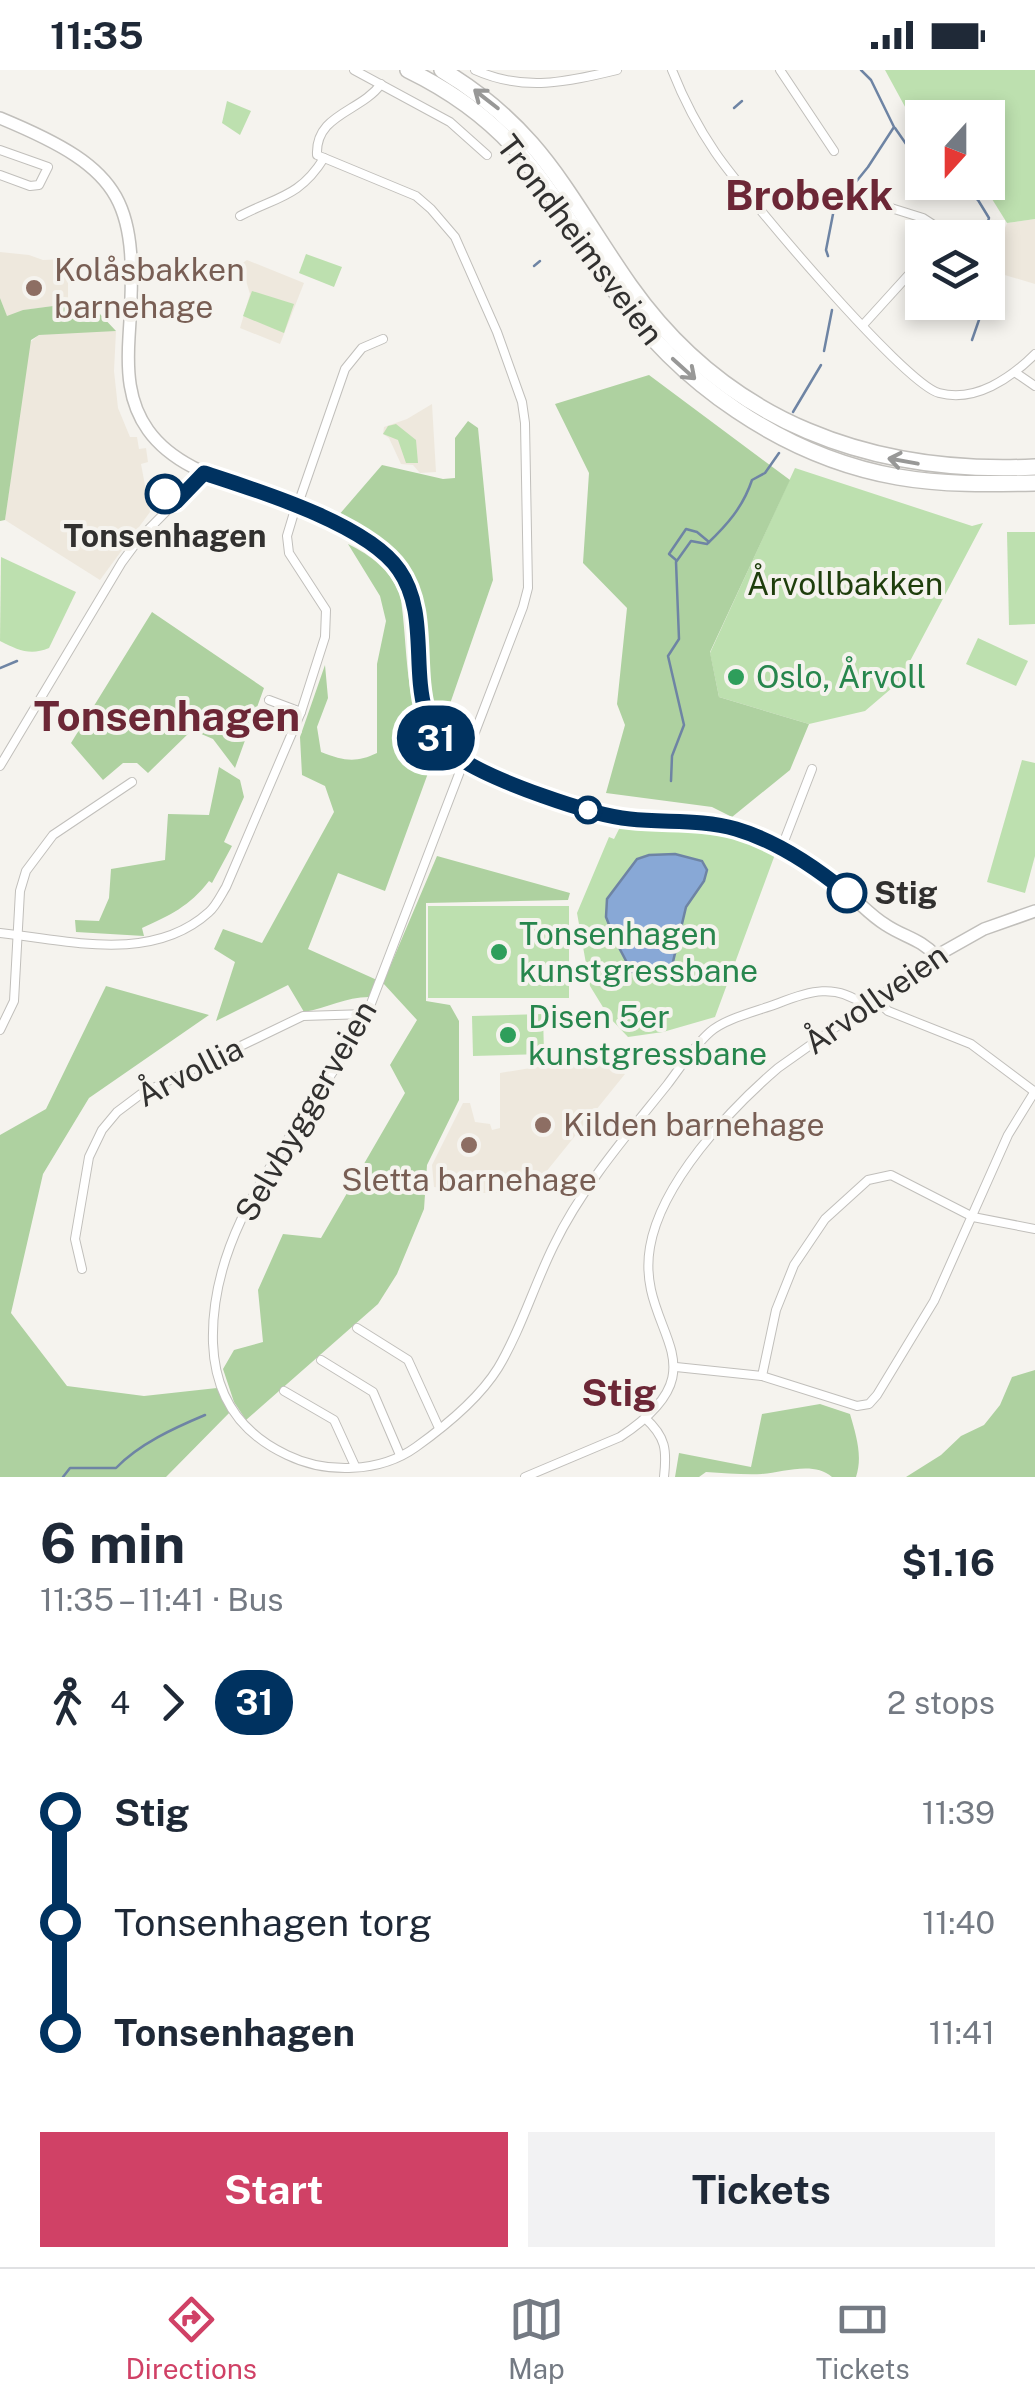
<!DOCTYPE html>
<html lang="en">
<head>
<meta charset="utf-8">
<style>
	body { margin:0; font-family:"Public Sans",sans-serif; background:#f2f2f3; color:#1f2937; height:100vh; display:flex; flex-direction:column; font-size:38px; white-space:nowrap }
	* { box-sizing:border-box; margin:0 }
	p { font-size:32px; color:#747a83 }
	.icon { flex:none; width:55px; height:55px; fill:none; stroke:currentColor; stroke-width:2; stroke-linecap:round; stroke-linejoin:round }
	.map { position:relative; height:1407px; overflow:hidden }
	.panel { display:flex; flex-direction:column; background:#fff; flex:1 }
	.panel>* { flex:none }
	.badge { padding:0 20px; border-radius:32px; font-size:35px; line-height:65px }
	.needle { width:65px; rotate:201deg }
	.tools { position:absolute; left:905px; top:30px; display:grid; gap:20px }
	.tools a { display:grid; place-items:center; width:100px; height:100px; border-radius:0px; background:#fff; box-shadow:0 5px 15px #0003; font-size:50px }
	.map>.badge { position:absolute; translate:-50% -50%; box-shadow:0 0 0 5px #fff }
	.legs { display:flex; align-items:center; gap:15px; height:110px; padding:0 40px; font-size:32px }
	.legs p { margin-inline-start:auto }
	.head { display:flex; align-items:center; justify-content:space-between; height:170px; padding:0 40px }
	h1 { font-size:55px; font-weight:700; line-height:75px }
	.action { display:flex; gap:20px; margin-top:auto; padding:20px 40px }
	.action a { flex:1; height:115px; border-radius:0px; background:#d04166; color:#fff; font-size:40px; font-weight:700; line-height:115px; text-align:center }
	.action a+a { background:#f2f2f3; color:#1f2937 }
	ul { padding:0 40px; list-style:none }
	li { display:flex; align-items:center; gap:35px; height:110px; font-size:38px }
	li i { display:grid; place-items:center; width:15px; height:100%; margin:0 12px; background:currentColor }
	li i::after { content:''; width:25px; height:25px; margin:-12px; border:8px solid; border-radius:50%; background:#fff }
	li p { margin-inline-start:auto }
	li:first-child i { background:linear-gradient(#0000 50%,currentColor 0) }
	li:last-child i { background:linear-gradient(currentColor 50%,#0000 0) }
	.status { display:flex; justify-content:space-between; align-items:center; height:70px; padding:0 50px; background:#fff; direction:ltr }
	.status svg { height:28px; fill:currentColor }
	.menu { display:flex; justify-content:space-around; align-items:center; height:140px; border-top:2px solid #e0e1e3; background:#fff; font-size:28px; color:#747a83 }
	.menu a { display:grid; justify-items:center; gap:5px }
	.menu .on { color:#d04166 }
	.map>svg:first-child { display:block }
</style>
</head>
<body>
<div class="status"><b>11:35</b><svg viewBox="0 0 49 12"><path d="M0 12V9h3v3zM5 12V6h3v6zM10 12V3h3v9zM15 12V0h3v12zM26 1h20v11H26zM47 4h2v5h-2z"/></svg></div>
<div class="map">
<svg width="1035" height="1407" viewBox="0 0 1035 1407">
	<rect width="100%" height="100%" fill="#f5f3ee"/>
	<g fill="#eee8dd">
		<polygon points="1035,149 1035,214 988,200 1007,153"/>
		<polygon points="0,182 29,185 43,190 68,189 68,234 24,240 7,247 0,228"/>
		<polygon points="247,190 304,213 280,274 240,258 250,224 241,194"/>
		<polygon points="82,260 116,261 114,301 118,338 130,367 137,367 139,379 146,378 148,392 141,394 150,442 100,510 5,450 28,274 39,265"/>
		<polygon points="432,334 436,402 420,403 413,395 401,394 389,368 383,364 384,357 407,349"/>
		<polygon points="621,983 618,999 625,1004 529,1123 511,1120 511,1123 484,1123 434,1117 432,1095 463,1033 470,1033 475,1052 490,1054 492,1060 500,1058 500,1003"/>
	</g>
	<g fill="#bde0af">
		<polygon points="885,0 1035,0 1035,149 1007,153 982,113 988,112 988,48 922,48 922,68"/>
		<polygon points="227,31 251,41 240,65 222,53"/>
		<polygon points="306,184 342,197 334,217 299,203"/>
		<polygon points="252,221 294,234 284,263 243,246"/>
		<polygon points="396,354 416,370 418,393 406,393 398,370 383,364 388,356"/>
		<polygon points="795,398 972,456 983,453 899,612 865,641 809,654 719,627 710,583"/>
		<polygon points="1007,462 1035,462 1035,554 1009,555"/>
		<path d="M1 487 76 522 49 578C30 586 18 580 0 571Z"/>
		<polygon points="978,568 1028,591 1016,616 966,594"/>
		<polygon points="1022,690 1035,693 1035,786 1025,823 987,812"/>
		<polygon points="621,755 688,761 714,760 744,766 777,779 715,947 663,962 628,967 609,947 590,916 577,843 609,767 614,769"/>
		<rect x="428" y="836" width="141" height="92"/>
		<polygon points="543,944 544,984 473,986 472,946"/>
	</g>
	<g fill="#aed1a0">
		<polygon points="0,228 7,246 23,240 68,234 76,239 99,243 116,261 39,265 31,270 5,450 0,451"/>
		<polygon points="649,305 790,410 710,582 719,627 809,654 790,700 732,747 712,737 606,723 625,655 617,634 627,538 583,493 589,403 555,334"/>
		<path d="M468 351 478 358 493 510 444 651 459 663 450 668C431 649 429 631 427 605 425 580 427 550 420 526 409 487 371 464 338 446L382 395 443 409 455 408V368Z"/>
		<path d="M348 474C372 486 389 499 400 524 409 576 402 639 435 684L385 821 338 803 308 879 377 910 369 927C346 927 327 938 304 942L288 915 216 951 235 892 214 879 223 859 262 873 334 742 325 716 302 705 300 667 325 595 328 628 317 657 321 682C344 691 356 693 377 683V594L386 551 380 526Z"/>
		<polygon points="152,542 264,618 235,698 213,669 192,660 148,703 137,693 123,693 103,710 71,673"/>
		<path d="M219 697 240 710 244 727 224 772 232 776 212 813 209 811C190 836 169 846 142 858L144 866 76 862 75 850 99 851 109 828 111 799 165 790 168 744 209 745Z"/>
		<polygon points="437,786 570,823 568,830 426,833 426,931 450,935 459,951 459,1030 427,1095 424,1139 397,1204 378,1234 246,1350 234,1332 223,1299 234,1280 263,1272 258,1220 283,1164 321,1168 405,1023 390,995 417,950 383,913"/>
		<polygon points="106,916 209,945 89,1028 43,1104 11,1243 67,1316 144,1326 217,1318 234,1338 166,1407 0,1407 0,1065 46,1039"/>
		<polygon points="1035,1300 1035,1407 906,1407 941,1385 961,1366 984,1355 1000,1335 1012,1307"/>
		<path d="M820 1334 850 1344C856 1365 863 1386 856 1407H832C814 1391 784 1402 762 1404 744 1405 725 1403 706 1402L699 1407H675L679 1383 751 1397 762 1344Z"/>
	</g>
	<polygon fill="#88a8d6" stroke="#6e84a4" stroke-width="2.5" points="675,784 702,791 707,800 704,811 686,837 672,896 667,903 646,909 632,902 615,870 606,847 607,829 637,789 649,785"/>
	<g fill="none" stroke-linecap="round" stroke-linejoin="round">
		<g stroke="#6e84a4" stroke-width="2.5">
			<polyline points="734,38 742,31"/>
			<polyline points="895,58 922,97"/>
			<polyline points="951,112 978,130 989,148 983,168"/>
			<polyline points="828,186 826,180 834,139 868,97 894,57 871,10 861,0"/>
			<polyline points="534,196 540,191"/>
			<polyline points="972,270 980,247 978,232"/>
			<polyline points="824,281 832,240"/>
			<polyline points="793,342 821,295"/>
			<polyline points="676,490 669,484 686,459 697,462 709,472"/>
			<polyline points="0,598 17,591"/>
			<path d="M671 711 672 686 684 655 668 586 679 569 676 492 691 471 707 474C727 455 743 437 752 410L765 403 779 383"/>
			<path d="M63 1407 70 1398H116C139 1374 174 1358 205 1345"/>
		</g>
		<defs>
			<g id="street">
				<polyline points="354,0 450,52 487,85"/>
				<path d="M475 0C524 22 567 12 617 0"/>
				<path d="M672 0C683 28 698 57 715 82 742 122 903 313 939 323 975 333 1011 308 1035 284"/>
				<polyline points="780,0 834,81"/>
				<path d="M381 14C361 42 315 44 317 85L416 126 431 139 455 167 497 262 522 332 525 353 528 518 523 537 367 944C312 1051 209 1145 213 1273 215 1325 240 1363 287 1385 326 1404 380 1403 416 1377 444 1357 480 1327 498 1298 521 1260 534 1215 554 1175 582 1117 627 1065 667 1015 680 998 693 977 710 962 726 948 758 941 779 933 809 921 836 913 864 935"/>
				<polyline points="0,80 48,97 39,115 30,116 0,105"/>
				<polyline points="891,138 923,148 940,159 937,168"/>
				<path d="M240 146C276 127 300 127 324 88"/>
				<polyline points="863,255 922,190"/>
				<polyline points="1016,303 1035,316"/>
				<polyline points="297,437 345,299 362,278 383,269"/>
				<polyline points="269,630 301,642"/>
				<polyline points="0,696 122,492 139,469 204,403"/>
				<polyline points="781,779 812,699"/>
				<path d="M0 863C67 870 152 894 209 842 216 836 221 825 226 817L301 642 325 567 326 540 289 483 287 466 296 436"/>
				<polyline points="874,928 888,941 971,974 1035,1022"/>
				<polyline points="0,960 14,931 20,821 26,801 53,765 132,712"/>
				<polyline points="82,1199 75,1169 89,1087 102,1060 117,1042 141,1024 303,946 367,944"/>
				<polyline points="357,1258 408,1290 439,1358"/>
				<polyline points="321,1290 373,1322 400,1385"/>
				<polyline points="676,1297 762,1306 857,1336 869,1334 877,1325 934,1231 1008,1065 1035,1021"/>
				<polyline points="762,1306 776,1240 794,1195 825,1149 868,1110 891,1105 973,1147 1035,1159"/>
				<polyline points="284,1321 334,1350 355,1396"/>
				<path d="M645 1348C666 1367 667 1380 664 1407"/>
				<path d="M525 1407 620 1367C729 1295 635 1262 650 1177 661 1113 729 1040 778 998L936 886"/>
			</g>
			<path id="secondary" d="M0 48C128 101 138 132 129 267 127 300 128 332 148 360 178 402 233 412 279 430 303 438 325 449 348 461 368 471 388 482 401 502 432 551 402 633 443 675 474 706 585 744 630 749 660 753 690 749 720 755 767 764 809 792 845 821 859 832 871 846 886 855 904 867 921 869 936 886L984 859 1035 841"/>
			<g id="highway">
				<path d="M408 0C519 54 548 121 613 218 678 313 784 387 898 407 943 415 989 414 1035 413"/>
				<path d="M442 0C542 60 567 126 630 216 727 353 872 405 1035 397"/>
			</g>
		</defs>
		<use href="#street" stroke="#c1bfbb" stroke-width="10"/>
		<use href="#secondary" stroke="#c1bfbb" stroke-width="14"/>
		<use href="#highway" stroke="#c1bfbb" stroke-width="18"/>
		<use href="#street" stroke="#fff" stroke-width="8"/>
		<use href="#secondary" stroke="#fff" stroke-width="11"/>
		<use href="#highway" stroke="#fff" stroke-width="15"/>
	</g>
	<defs><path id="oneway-shaft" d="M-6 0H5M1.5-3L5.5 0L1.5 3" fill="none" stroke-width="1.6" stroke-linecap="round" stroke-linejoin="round" transform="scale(2.5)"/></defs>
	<g stroke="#989897">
		<use href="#oneway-shaft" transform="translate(486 29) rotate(-142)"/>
		<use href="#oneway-shaft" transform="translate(684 299) rotate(42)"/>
		<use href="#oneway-shaft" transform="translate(903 391) rotate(-170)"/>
	</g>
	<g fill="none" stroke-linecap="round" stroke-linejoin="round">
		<defs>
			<path id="line-1" d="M165 424 176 432 204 403C256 420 368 454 399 500 439 557 393 643 459 688 494 711 589 745 630 749 666 753 701 749 736 759 777 771 814 796 847 823"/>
		</defs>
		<use href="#line-1" stroke="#fff" stroke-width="22"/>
		<use href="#line-1" stroke="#003260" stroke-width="15"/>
	</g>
	<g fill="#8d6e63" stroke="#f5f3ee" stroke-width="4">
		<circle cx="34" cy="218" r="10"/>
		<circle cx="543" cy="1055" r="10"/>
		<circle cx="469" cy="1075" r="10"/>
	</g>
	<g fill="#fff" stroke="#003260" stroke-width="5">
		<circle cx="165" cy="424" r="18"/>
		<circle cx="588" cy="740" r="12"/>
		<circle cx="847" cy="823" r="18"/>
	</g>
	<g fill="#2e9e5b" stroke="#f5f3ee" stroke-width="4">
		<circle cx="736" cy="607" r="10"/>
		<circle cx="499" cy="882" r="10"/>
		<circle cx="508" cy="965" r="10"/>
	</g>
	<g text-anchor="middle" stroke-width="8" stroke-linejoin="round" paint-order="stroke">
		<g font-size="32" fill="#31302f" stroke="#f5f3ee">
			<text transform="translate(580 170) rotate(53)" y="11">Trondheimsveien</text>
			<text transform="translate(876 929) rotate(-35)" y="11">Årvollveien</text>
			<text transform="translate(190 1002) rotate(-27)" y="11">Årvollia</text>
			<text transform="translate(306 1041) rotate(-60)" y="11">Selvbyggerveien</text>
		</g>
		<g font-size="32" fill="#785e54" stroke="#f5f3ee" text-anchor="start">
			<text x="54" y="211">Kolåsbakken<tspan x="54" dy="37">barnehage</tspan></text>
			<text x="563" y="1066">Kilden barnehage</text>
			<text x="469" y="1121" text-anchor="middle">Sletta barnehage</text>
		</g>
		<g font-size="32" font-weight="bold" fill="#31302f" stroke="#f5f3ee">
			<text x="165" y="477">Tonsenhagen</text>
			<text x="874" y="834" text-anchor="start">Stig</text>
		</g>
		<g font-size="32" fill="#1e3e0c" stroke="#f5f3ee">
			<text x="845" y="525">Årvollbakken</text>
		</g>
		<g font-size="32" fill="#27864d" stroke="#f5f3ee" text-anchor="start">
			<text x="756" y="618">Oslo, Årvoll</text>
			<text x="519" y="875">Tonsenhagen<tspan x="519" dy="37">kunstgressbane</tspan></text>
			<text x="528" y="958">Disen 5er<tspan x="528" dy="37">kunstgressbane</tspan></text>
		</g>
		<g font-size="38" font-weight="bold" fill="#6c2736" stroke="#f5f3ee">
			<text x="619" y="1336">Stig</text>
		</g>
		<g font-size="42" font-weight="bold" fill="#6c2736" stroke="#f5f3ee">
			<text x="809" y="140">Brobekk</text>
			<text x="167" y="661">Tonsenhagen</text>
		</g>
	</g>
</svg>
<div class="tools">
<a><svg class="needle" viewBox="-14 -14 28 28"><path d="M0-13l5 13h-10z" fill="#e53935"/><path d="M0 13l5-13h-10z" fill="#747a83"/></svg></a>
<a><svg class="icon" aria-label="layers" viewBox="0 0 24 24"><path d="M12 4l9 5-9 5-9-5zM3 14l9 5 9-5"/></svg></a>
</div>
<b class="badge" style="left:436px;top:668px;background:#003260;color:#fff">31</b>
</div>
<section class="panel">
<div class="head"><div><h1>6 min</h1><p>11:35 – 11:41 · Bus</p></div><b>$1.16</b></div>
<div class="legs"><svg class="icon" aria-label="walk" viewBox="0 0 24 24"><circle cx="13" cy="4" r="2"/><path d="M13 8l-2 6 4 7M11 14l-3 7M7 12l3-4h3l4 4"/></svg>4<svg class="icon" aria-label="forward" viewBox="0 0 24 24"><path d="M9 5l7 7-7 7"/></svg><b class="badge" style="background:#003260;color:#fff">31</b><p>2 stops</p></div>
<ul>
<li><i style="color:#003260"></i><b>Stig</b><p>11:39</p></li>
<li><i style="color:#003260"></i><span>Tonsenhagen torg</span><p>11:40</p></li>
<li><i style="color:#003260"></i><b>Tonsenhagen</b><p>11:41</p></li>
</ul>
<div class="action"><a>Start</a><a>Tickets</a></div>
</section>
<nav class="menu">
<a class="on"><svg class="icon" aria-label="directions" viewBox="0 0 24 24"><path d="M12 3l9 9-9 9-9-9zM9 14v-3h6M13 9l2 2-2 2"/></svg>Directions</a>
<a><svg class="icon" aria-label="map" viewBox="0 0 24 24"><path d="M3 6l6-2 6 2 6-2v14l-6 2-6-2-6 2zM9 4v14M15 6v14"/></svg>Map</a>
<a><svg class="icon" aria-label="tickets" viewBox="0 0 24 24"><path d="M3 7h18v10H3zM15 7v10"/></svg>Tickets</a>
</nav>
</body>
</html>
